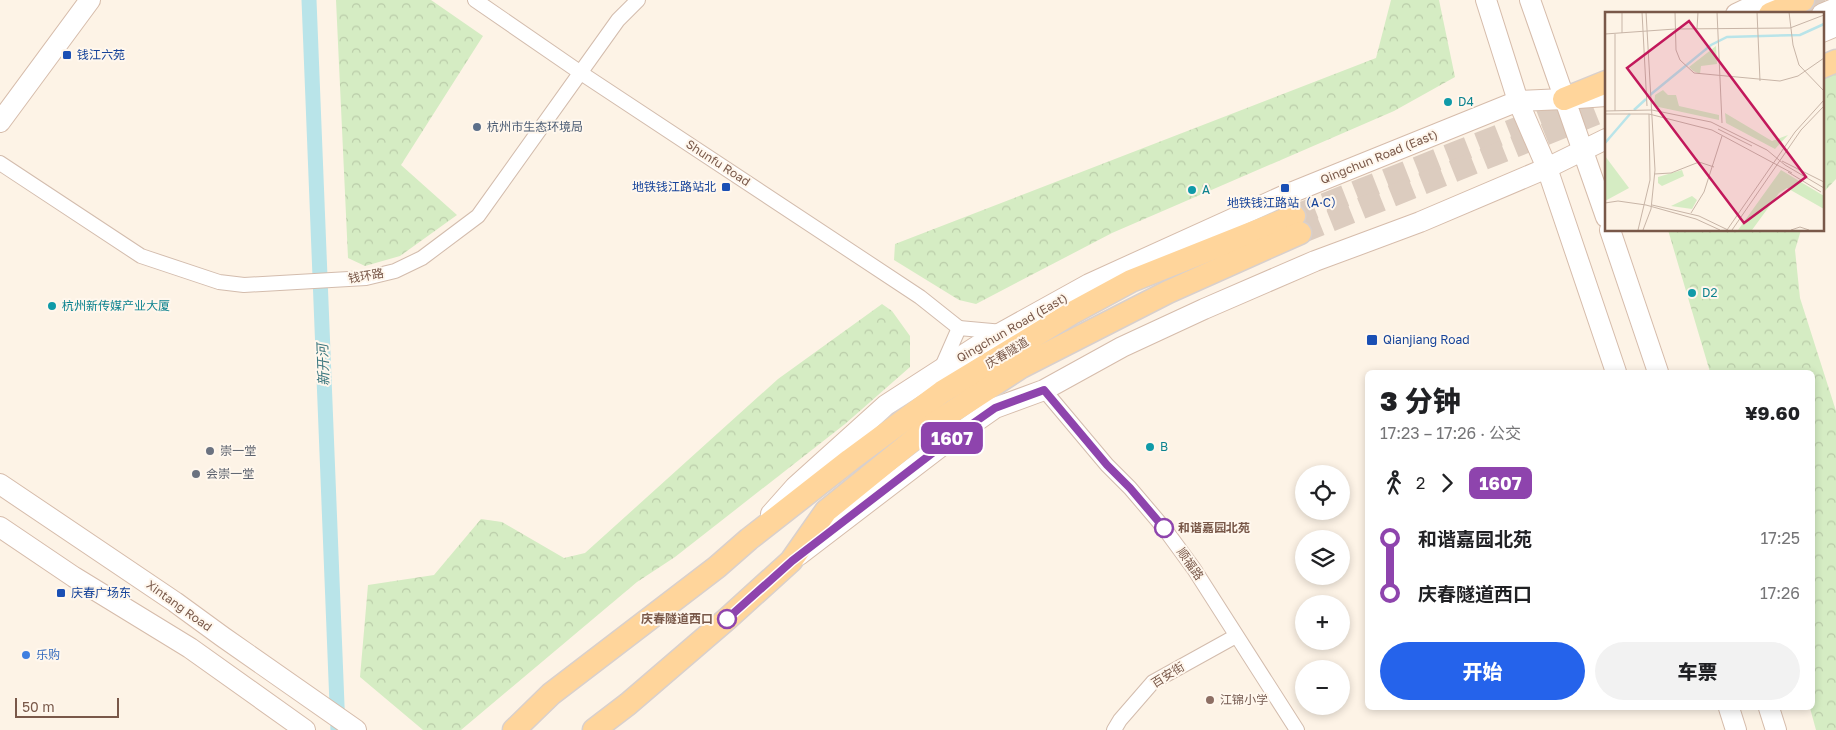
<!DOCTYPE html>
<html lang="zh">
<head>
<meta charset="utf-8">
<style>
	body { margin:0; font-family:"Golos Text","Noto Sans SC",sans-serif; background:#f2f2f2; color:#202124; height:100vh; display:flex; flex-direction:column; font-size:19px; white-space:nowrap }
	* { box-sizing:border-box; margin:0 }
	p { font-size:16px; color:#757577 }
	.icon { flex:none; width:28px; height:28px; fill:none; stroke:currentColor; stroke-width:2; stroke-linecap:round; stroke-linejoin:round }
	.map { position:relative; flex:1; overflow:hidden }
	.side { position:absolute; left:1365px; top:370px; width:450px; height:340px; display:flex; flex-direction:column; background:#fff; border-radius:8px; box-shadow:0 2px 8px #0003 }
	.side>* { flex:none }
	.badge { padding:0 10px; border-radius:8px; font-size:18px; line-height:32px }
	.tools { position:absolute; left:1295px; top:465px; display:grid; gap:10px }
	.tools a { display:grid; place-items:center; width:55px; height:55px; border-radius:50%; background:#fff; box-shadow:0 2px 8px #0003; font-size:25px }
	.scale { position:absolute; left:15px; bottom:12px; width:104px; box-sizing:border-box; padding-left:5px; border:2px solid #795849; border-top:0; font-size:14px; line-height:18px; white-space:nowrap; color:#795849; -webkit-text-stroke:4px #fff7ed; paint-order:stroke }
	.map>.badge { position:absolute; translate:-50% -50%; box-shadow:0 0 0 2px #fff }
	.legs { display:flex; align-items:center; gap:8px; height:55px; padding:0 15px; font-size:16px }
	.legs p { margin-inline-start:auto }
	.head { display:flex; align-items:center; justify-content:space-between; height:85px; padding:0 15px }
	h1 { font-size:28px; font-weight:800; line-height:38px }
	.cta { display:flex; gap:10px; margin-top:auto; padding:10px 15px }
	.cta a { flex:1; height:58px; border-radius:30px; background:#2563eb; color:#fff; font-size:20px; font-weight:800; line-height:58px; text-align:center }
	.cta a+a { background:#f2f2f2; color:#202124 }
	ul { padding:0 15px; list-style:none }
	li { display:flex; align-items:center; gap:18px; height:55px; font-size:19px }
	li i { display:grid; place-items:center; width:8px; height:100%; margin:0 6px; background:currentColor }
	li i::after { content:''; width:12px; height:12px; margin:-6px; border:4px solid; border-radius:50%; background:#fff }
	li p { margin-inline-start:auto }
	li:first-child i { background:linear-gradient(#0000 50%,currentColor 0) }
	li:last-child i { background:linear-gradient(currentColor 50%,#0000 0) }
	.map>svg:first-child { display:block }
</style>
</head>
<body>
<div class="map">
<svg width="1836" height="730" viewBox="0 0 1836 730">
	<defs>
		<pattern id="park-crowns" width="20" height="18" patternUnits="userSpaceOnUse" patternTransform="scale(1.25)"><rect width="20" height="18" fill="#d5ecc3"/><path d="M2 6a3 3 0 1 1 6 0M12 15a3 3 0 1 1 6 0" fill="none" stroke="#bacca9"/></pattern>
	</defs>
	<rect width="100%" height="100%" fill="#fdf3e6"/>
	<g fill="url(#park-crowns)">
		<polygon points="336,0 431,0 483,36 401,165 457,215 400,256 365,266 348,258"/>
		<polygon points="1391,0 1439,0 1455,77 1394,111 1112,233 976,304 959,300 894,260 895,244 1376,58"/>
		<polygon points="1836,74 1836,179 1822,194 1822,79"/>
		<polygon points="1668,230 1801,230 1795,250 1800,298 1836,411 1836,730 1816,730 1810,708 1812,708 1812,372 1710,372"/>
		<polygon points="882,304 892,311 910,336 910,367 845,424 675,557 637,582 461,730 423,730 360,677 368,585 434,575 481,519 502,522 564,558 585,553 778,379"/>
	</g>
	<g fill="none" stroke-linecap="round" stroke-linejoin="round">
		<polyline stroke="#b9e4e9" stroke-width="15" points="309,0 338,730"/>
		<g stroke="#dcccbf" stroke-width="22" stroke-dasharray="22 11" stroke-linecap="butt">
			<polyline points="1807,14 1836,2"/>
			<polyline points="1294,216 1586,101"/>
			<polyline points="1300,233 1606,110"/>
		</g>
		<defs>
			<g id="street">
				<polyline points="475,0 581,73 920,297 959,328"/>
				<polyline points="0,163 141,256 219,282 244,285 366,278 395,271 422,258 478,216 618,20 638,0"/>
				<polyline points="959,328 1003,332"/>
				<polyline points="941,369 959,328"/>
				<polyline points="1044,390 1107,465 1130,488 1164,528 1194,569 1297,730"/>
				<polyline points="1114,730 1120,720 1153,682 1236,636"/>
			</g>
			<g id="secondary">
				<polyline points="1486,0 1518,101 1547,168 1616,372"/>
				<polyline points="1530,0 1606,217"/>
				<polyline points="1736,14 1765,0"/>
				<polyline points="1822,14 1836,8"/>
				<polyline points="1822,32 1836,26"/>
				<polyline points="0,122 90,0"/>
				<polyline points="1610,230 1658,372"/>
				<polyline points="0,484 175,602 223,637 356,730"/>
				<polyline points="771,514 795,487 886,405 979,345 1089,284 1283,196 1518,101 1564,99 1606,96"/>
				<polyline points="0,527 74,577 190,648 305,730"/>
				<polyline points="799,555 948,441 995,408 1044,390 1122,347 1204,309 1315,261 1420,222 1547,168 1606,139"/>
				<polyline points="1729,708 1736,730"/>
				<polyline points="1769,708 1776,730"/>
			</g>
			<g id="primary">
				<polyline points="1770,14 1803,0"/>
				<polyline points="1822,67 1836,61"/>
				<polyline points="1564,99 1606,82"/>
				<polyline points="514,730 551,694 717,567 749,539 850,460 942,392 1072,313 1131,281 1294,216"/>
				<polyline points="594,730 628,704 727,619 791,561 826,511 932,425 1021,367 1168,292 1300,233"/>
			</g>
		</defs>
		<use href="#street" stroke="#d3bcad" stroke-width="16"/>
		<use href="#secondary" stroke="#d6bcab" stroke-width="22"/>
		<use href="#primary" stroke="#d9d0cc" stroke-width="25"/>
		<use href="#street" stroke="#fff" stroke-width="14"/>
		<use href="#secondary" stroke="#fff" stroke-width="20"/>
		<use href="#primary" stroke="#ffd59b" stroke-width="22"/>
	</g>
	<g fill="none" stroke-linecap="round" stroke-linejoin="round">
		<defs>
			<polyline id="line-1" points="727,619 792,561 948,441 995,408 1044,390 1107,465 1130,488 1164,528"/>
		</defs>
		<use href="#line-1" stroke="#fff" stroke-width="11"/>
		<use href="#line-1" stroke="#8e44ad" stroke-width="8"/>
	</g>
	<g fill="#1a4fb4" stroke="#fff7ed" stroke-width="2">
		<rect x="62" y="50" width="10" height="10" rx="2.5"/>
		<rect x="721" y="182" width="10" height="10" rx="2.5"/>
		<rect x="1280" y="183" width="10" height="10" rx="2.5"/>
		<rect x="1366" y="334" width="12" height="12" rx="2.5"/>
		<rect x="56" y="588" width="10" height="10" rx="2.5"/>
	</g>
	<g fill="#0f9aa8" stroke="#fff7ed" stroke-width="2">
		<circle cx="1448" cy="102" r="5"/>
		<circle cx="1192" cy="190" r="5"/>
		<circle cx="1692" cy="293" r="5"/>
		<circle cx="52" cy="306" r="5"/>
		<circle cx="1150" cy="447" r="5"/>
	</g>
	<circle fill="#5c6f8a" stroke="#fff7ed" stroke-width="2" cx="477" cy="127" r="5"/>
	<g fill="#6b7280" stroke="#fff7ed" stroke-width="2">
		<circle cx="210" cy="451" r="5"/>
		<circle cx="196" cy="474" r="5"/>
	</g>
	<g fill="#fff" stroke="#8e44ad" stroke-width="2.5">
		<circle cx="1164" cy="528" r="9"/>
		<circle cx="727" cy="619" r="9"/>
	</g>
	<circle fill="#3f7fe0" stroke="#fff7ed" stroke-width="2" cx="26" cy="655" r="5"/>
	<circle fill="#8d6e63" stroke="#fff7ed" stroke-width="2" cx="1210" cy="700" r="5"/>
	<g text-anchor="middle" stroke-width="4" stroke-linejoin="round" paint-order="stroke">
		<g font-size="12" fill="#164399" stroke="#fff7ed" text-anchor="start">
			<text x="77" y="59">钱江六苑</text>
			<text x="716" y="191" text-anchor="end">地铁钱江路站北</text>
			<text x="1285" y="207" text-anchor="middle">地铁钱江路站（A·C）</text>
			<text x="1383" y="344">Qianjiang Road</text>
			<text x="71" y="597">庆春广场东</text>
		</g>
		<g font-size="12" fill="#0d838f" stroke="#fff7ed" text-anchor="start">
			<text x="1458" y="106">D4</text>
			<text x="1202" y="194">A</text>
			<text x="1702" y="297">D2</text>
			<text x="62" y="310">杭州新传媒产业大厦</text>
			<text x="1160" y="451">B</text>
		</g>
		<g font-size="12" fill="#4e5e75" stroke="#fff7ed" text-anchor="start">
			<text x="487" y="131">杭州市生态环境局</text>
		</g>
		<g font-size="12" fill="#795849" stroke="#fff7ed">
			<text transform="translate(1379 157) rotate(-22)" y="4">Qingchun Road (East)</text>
			<text transform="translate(718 163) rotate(33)" y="4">Shunfu Road</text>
			<text transform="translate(366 276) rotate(-10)" y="4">钱环路</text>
			<text transform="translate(1012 328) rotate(-30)" y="4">Qingchun Road (East)</text>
			<text transform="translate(1007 353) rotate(-31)" y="4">庆春隧道</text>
			<text transform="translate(1190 564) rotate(55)" y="4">顺福路</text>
			<text transform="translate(179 606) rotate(36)" y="4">Xintang Road</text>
			<text transform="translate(1168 675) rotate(-32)" y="4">百安街</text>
		</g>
		<g font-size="12" fill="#5b616d" stroke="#fff7ed" text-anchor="start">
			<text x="220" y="455">崇一堂</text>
			<text x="206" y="478">会崇一堂</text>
		</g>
		<g font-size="12" font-weight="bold" fill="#795849" stroke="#fff7ed" text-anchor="start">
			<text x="1178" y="532">和谐嘉园北苑</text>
			<text x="713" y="623" text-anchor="end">庆春隧道西口</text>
		</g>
		<g font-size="12" fill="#366cbe" stroke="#fff7ed" text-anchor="start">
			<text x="36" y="659">乐购</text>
		</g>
		<g font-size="12" fill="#785e54" stroke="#fff7ed" text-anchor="start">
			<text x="1220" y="704">江锦小学</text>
		</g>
		<g font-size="14" font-style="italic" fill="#3b767e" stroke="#fff7ed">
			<text transform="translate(323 365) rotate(-92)" y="5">新开河</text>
		</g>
	</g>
	<g transform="translate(1605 12)">
		<rect width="219" height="219" fill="#fdf3e6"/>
		<path d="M77 158 79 164 57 174 53 171V165ZM87 184 92 188 87 197 66 194Z" fill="#d5ecc3"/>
		<path d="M111 34 112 52 96 54 95 62 88 59 84 55ZM58 78 63 83H71L74 94 114 103V108L49 94 50 83ZM120 101 167 129 183 123 170 137 121 111ZM0 144 24 176 0 189ZM176 158 219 184V197L182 176 174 181 147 218H133Z" fill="#d5ecc3"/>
		<path fill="none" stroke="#b9e4e9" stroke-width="2.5" d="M45 83 106 33 122 25 195 23 219 12M29 98 41 87M0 131 25 102"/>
		<path fill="none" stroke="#c8b5a7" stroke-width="1" d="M17 0V21M37 0 42 94M70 0 71 38 75 48 89 61 175 69 193 64 219 46M112 0 117 111M152 0 155 69M184 0 188 33 194 53 219 79M92 17 93 0M0 22 70 17 185 16 219 3M0 99 47 98 106 110 162 138 180 153 219 176M10 99V22M0 102H44L107 118 187 161M113 117 147 134M177 149 219 170M183 160 216 180M49 162 66 161 94 150 109 155M0 191 13 189 41 193 91 207 115 218M47 193 94 204 123 218M86 201 99 180 117 124M33 218 45 168 44 102M38 218 46 197 50 158 41 0M122 218 190 120 219 88M127 218 196 118 219 94M186 218 195 215 204 218"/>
		<path fill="#c2185b" fill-opacity="0.15" stroke="#c2185b" stroke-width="2.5" d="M84 9 201 165 139 211 22 56Z"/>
		<rect width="219" height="219" fill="none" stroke="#795849" stroke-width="2.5"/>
	</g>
</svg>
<div class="tools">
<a><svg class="icon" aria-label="locate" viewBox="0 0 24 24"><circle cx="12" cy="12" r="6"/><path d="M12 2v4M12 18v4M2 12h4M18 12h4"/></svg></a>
<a><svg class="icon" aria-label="layers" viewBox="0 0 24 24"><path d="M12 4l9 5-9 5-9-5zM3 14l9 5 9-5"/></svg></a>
<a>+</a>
<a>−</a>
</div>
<div class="scale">50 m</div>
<b class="badge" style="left:952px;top:438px;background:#8e44ad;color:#fff">1607</b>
<section class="side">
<div class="head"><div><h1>3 分钟</h1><p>17:23 – 17:26 · 公交</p></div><b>¥9.60</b></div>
<div class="legs"><svg class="icon" aria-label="walk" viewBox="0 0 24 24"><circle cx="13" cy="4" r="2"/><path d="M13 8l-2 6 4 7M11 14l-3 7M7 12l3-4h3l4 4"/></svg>2<svg class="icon" aria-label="forward" viewBox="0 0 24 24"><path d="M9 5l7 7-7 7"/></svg><b class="badge" style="background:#8e44ad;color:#fff">1607</b></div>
<ul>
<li><i style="color:#8e44ad"></i><b>和谐嘉园北苑</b><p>17:25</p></li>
<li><i style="color:#8e44ad"></i><b>庆春隧道西口</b><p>17:26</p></li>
</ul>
<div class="cta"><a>开始</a><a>车票</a></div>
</section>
</div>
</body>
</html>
